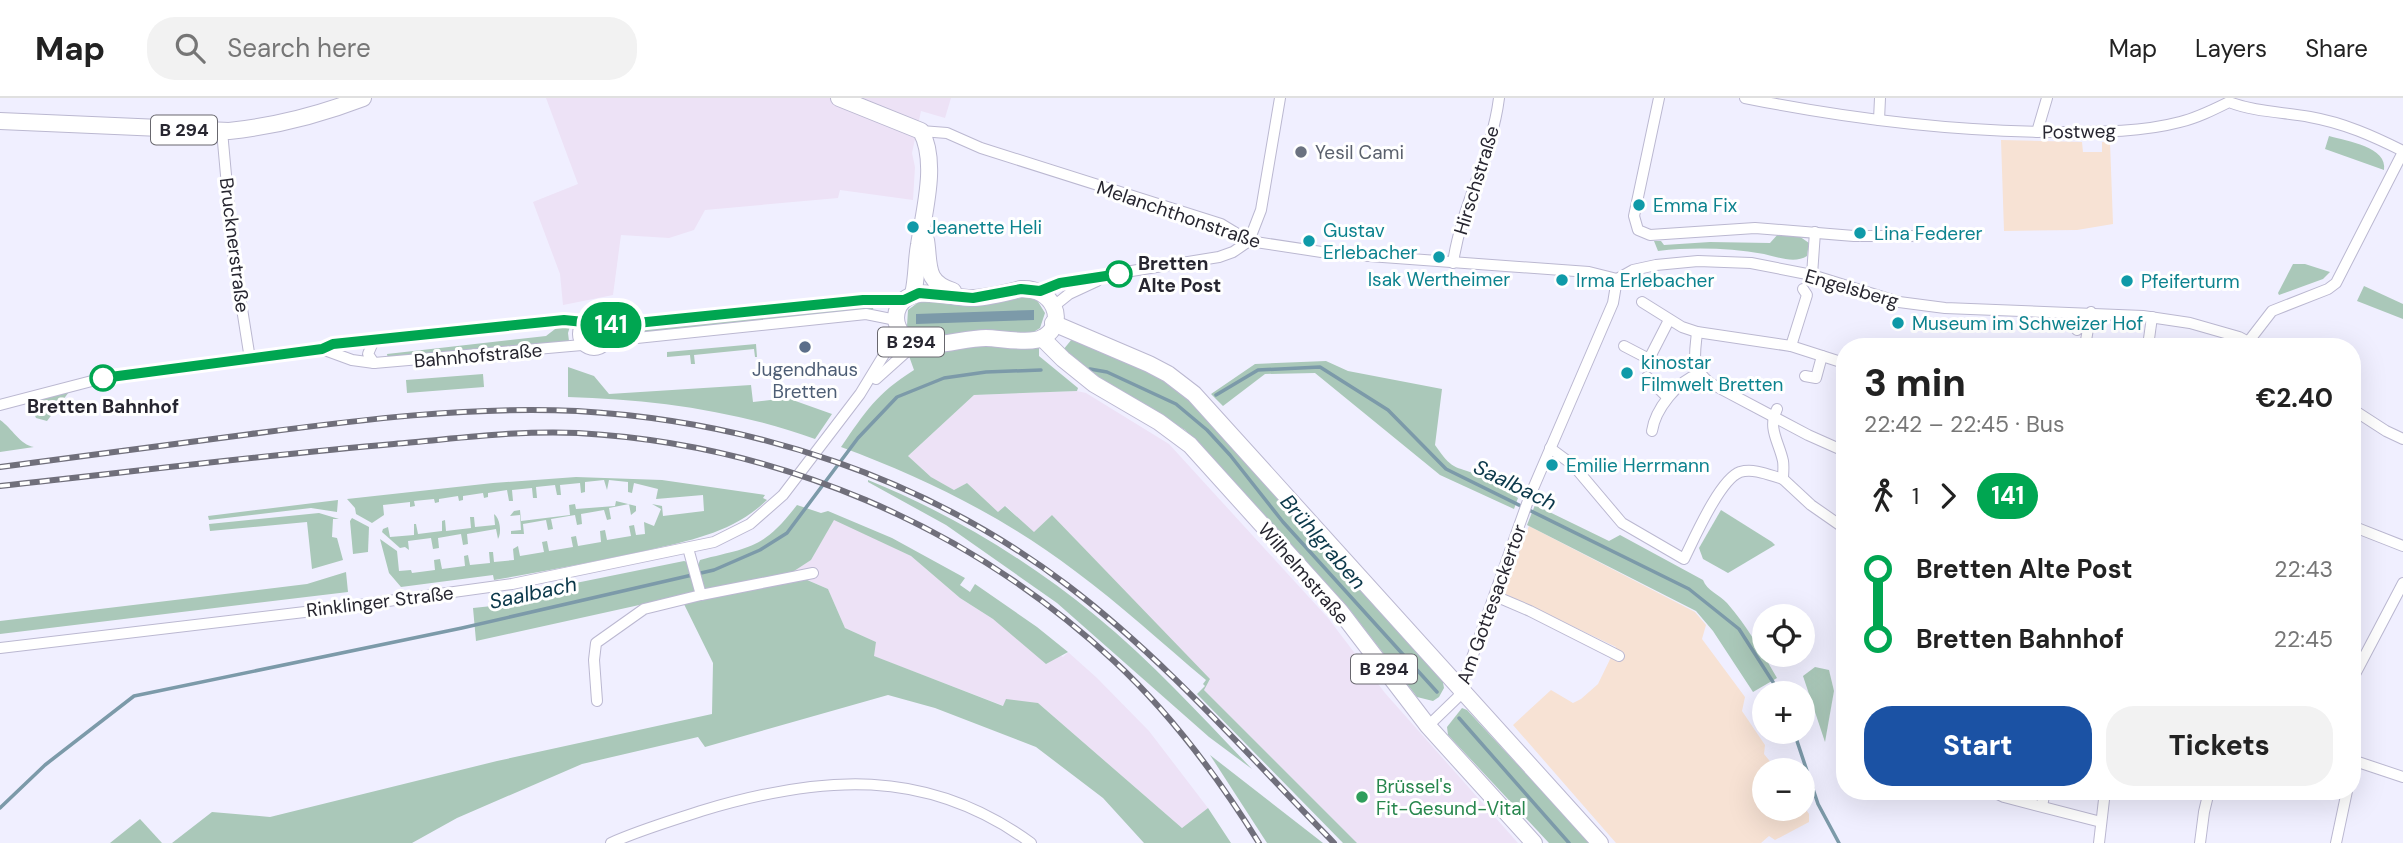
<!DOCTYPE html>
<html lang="en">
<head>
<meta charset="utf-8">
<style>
	body { margin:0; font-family:"DM Sans",sans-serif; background:#f2f2f2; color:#222; height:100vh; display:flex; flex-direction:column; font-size:26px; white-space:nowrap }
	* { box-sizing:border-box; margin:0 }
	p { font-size:23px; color:#767676 }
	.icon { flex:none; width:38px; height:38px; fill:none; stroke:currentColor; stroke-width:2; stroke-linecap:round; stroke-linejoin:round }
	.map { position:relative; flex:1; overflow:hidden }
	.details { position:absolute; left:1836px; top:240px; width:525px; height:462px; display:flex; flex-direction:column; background:#fff; border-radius:28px; box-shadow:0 7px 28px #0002 }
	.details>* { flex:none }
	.badge { padding:0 14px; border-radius:23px; font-size:24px; line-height:46px }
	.tools { position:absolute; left:1752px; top:506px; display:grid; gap:14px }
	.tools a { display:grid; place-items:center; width:63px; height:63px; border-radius:50%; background:#fff; box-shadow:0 7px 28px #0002; font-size:35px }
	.map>.badge { position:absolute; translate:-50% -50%; box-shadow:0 0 0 4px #fff }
	.legs { display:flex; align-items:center; gap:10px; height:77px; padding:0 28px; font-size:23px }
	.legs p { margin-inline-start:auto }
	.summary { display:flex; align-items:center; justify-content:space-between; height:119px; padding:0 28px }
	h1 { font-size:38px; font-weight:800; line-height:52px }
	.primary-button { display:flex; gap:14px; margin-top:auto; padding:14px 28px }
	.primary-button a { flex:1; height:80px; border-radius:28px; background:#1b52a4; color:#fff; font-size:28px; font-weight:800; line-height:80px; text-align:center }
	.primary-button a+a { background:#f2f2f2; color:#222 }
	ul { padding:0 28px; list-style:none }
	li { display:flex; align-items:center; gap:24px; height:70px; font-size:26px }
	li i { display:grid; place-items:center; width:10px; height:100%; margin:0 9px; background:currentColor }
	li i::after { content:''; width:18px; height:18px; margin:-9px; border:5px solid; border-radius:50%; background:#fff }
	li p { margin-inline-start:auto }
	li:first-child i { background:linear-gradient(#0000 50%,currentColor 0) }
	li:last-child i { background:linear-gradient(currentColor 50%,#0000 0) }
	header { display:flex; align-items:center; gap:42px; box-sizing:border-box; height:98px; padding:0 35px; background:#fff; border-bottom:2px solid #e0e0e0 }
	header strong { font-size:33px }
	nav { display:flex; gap:38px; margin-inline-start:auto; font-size:24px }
	.search { width:490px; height:63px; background:#f2f2f2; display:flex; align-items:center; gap:18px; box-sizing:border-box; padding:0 24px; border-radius:28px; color:#767676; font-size:26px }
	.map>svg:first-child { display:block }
</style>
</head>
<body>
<header>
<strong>Map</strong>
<div class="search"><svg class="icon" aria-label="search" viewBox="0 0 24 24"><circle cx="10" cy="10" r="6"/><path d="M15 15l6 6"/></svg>Search here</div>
<nav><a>Map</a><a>Layers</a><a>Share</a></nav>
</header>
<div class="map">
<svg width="2403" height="745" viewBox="0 0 2403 745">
	<rect width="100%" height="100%" fill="#f0efff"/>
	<g fill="#ede2f6">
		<polygon points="546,0 951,0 945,20 921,13 912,55 915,69 913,102 840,92 838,100 705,112 694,132 669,140 621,137 613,197 563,207 560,176 533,104 578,86"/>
		<polygon points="1077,293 1086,295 1169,346 1328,520 1385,595 1518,745 1357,745 1203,591 1210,582 1052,417 1034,435 1006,408 998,414 967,385 954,392 931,379 908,358 974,297"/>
		<polygon points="834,421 911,458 960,500 993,521 1063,559 1068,554 1097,580 1149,633 1208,710 1182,730 1038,605 1004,608 873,558 876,544 845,530 828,491 790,474 811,462"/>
	</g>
	<g fill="#f7e2d4">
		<polygon points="2001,42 2082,44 2083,54 2102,54 2102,44 2110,44 2113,126 2077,132 2004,133"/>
		<polygon points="1529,428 1695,514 1706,527 1702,541 1745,599 1742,613 1765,647 1764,656 1777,672 1764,672 1764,710 1802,710 1803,707 1809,716 1809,724 1775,742 1769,738 1761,745 1616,745 1513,627 1551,592 1573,605 1581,601 1598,586 1616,549 1503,495"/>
	</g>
	<g fill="#aac8b9">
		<path d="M2329 38C2347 43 2388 49 2384 72L2325 51Z"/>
		<path d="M1779 135 1796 136 1809 145 1807 158C1795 166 1777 159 1764 156 1728 150 1694 149 1658 153L1654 143H1661L1664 147 1710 144 1770 145Z"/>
		<polygon points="2293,166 2305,166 2330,174 2323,181 2279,197 2278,195"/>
		<polygon points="2364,188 2403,206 2403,221 2357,203"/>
		<polygon points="1027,199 1037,202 1045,215 1040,230 1032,235 919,237 907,228 908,212 920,203 997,204"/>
		<polygon points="875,204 873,211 633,236 632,229"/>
		<polygon points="571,225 568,235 569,243 388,261 387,256 546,238 559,228"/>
		<polygon points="1072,241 1158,274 1185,295 1442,579 1444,590 1439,599 1433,603 1417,599 1350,512 1185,332 1107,285 1063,252"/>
		<polygon points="756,246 757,259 755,259 754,251 694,257 695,266 691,266 690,257 667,259 667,254"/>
		<path d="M962 247 1039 249V258L1078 290 1077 293 974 297 908 358 931 379 954 392 967 385 998 414 1005 408 1034 434 1052 417 1210 581 1204 592 1357 745H1343L1197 596 1205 588 1203 586 1206 582C1163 546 1121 507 1075 473 1004 419 925 380 841 349 866 313 876 296 914 272L909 258 914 254Z"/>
		<path d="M1326 263 1348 273 1442 291 1435 347C1452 372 1454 368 1479 377 1493 382 1505 393 1518 400L1514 411 1440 377 1315 275 1265 276 1223 308 1211 296 1255 266Z"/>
		<path d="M568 269 594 278 609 296 751 287 753 304 787 300 832 316 815 341C738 313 650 301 568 299Z"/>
		<polygon points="483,276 484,289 407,295 406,282"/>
		<polygon points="72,290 47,323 36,320 33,313 39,301"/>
		<path d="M0 322C12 330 20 347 34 349L0 354Z"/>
		<path d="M576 379 662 382 765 397 763 400 767 402C734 434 692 442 649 452 603 462 557 471 511 479L494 482 493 477 401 489 389 475 380 441 397 453 399 473 411 472 412 475 435 472 434 462 440 461 442 471 465 468 464 458 468 457 470 467 490 465 489 454H493L494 464 514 462 513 451 518 448 520 458 544 454 542 444 547 443 549 453 573 449 571 439 576 438 578 448 601 444 600 433 605 432 607 442 631 438 629 428 634 427 636 437 645 436 644 424 654 428 661 411 652 406 662 408 663 418 704 413 703 397 656 401 658 391 634 385 632 395 628 394V384L609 382 607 392 604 382 585 384V394L581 395 580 385 560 387 561 397H557L555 387 536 389 537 400H533L532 390 512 392 513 403H509L507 392 488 395V399L484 400 483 395 463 398V402L459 403 458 398 439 401V404L435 405 434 401 414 403 415 408 410 409V404L383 407 384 417 372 425 356 416 355 410 347 401 493 385Z"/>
		<path d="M868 382C950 415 1028 462 1096 518 1152 564 1202 619 1252 671L1209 639 1057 505 946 427 868 384Z"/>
		<polygon points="338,402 337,414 311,410 209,422 208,418"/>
		<polygon points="616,403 636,408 636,413 631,417 629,406 609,410 611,421 607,422 604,412 581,416 582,426 577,427 575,417 551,421 553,431 548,432 546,422 523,426 524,436 511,436 511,433 521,432 520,417 510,418 514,413 520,412 521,423 570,417 569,407 575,406 576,411 615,408"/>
		<path d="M797 407 821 415 828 413 892 440 965 480 960 487 970 494 975 486 1037 529 1068 554 1046 566 993 521 960 500 911 458 834 422 811 462 791 475 828 491 845 530 876 544 874 558 1003 608 1006 601 1038 605 1182 730 1208 710 1231 745H1144L1103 700 1036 649 935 610 888 597 705 649 698 639 582 666 457 720 412 745H172L212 714 270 719 497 663 712 616 713 565 680 498 476 543 473 510 492 508V502L684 463 698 467 700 462C751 449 763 451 797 407Z"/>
		<path d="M1535 407 1609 443 1620 437 1703 482C1707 493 1719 496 1727 505 1747 528 1762 554 1777 580L1753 594 1713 533 1696 513 1527 427Z"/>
		<polygon points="1721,412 1772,444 1775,447 1728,475 1703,461 1699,450"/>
		<polygon points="319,415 339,421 333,421 332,439 337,440 343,462 312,471 307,424 210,433 209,426"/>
		<path d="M494 416C500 420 502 435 498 441L496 431 467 436 468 446 463 447 461 436 438 440 439 450 433 451 431 440 408 443 409 452 405 449 400 450 382 434 383 431 388 429 390 439 414 437V426H416L418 436 442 433V423L445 422 446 433 471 430 470 419H474L475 429 495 427Z"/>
		<polygon points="352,420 369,429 368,454 353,456 350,423"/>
		<polygon points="346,474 348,494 0,536 0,523 307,486"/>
		<polygon points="1815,569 1829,572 1834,593 1825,644 1803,578"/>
		<polygon points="1462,610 1467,612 1590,745 1549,745 1448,637 1447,629"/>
		<polygon points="1210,657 1323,745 1267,745"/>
		<polygon points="140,721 162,745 110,745"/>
	</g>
	<polygon fill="#7c9aa9" points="1034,212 1034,222 916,226 916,216"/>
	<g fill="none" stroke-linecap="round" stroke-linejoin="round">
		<g stroke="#7c9aa9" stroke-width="3.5">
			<polyline points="1090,271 1107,274 1176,306 1207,332 1230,357 1283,424 1437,594"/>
			<polyline points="1216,297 1258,272 1320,269 1388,312 1446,371 1689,491 1739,531 1780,595"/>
			<polyline points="1459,620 1569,745"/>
			<polyline points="1794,634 1818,706 1839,745"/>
			<polyline points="0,710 45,667 134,598 462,530 714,472 760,452 787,435 858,340 897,299 944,280 986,274 1041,272"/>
		</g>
		<defs>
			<g id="street">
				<polyline points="1659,0 1634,118 1638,132 1650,137 1755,130 1854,138 1912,138"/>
				<path d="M1745 0C1849 21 1956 34 2063 34 2102 34 2142 34 2180 24 2197 20 2213 12 2229 4 2255 14 2283 14 2310 19 2344 25 2373 38 2403 53"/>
				<polyline points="1879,22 1880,0"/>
				<polyline points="222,33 233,154 250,261"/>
				<polyline points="921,33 947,35 981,50 1221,126 1249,143 1328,155 1589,174 1617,181"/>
				<polyline points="2037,34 2047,0"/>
				<polyline points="1249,143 1261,112 1280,0"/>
				<path d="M1453 165C1461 108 1492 57 1499 0"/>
				<polyline points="1812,177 1815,134"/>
				<polyline points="1617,181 1633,172 1656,167 1698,163 1751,165 1812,177 1899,204 1945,210 2143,218 2190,225 2239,239 2256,248"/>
				<polyline points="1040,193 1075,182 1219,159 1233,154 1249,143"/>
				<polyline points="1642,204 1682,229 1697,234 1791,248 1844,265"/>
				<polyline points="1054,208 1069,196 1097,183"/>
				<circle cx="594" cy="236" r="16"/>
				<polyline points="607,227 863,202 904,202"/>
				<polyline points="2077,232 2089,218"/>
				<path d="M1697 234C1695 257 1690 269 1710 285L1808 337 1844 353"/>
				<polyline points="374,242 368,256 374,265"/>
				<polyline points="608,243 866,216 896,222"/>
				<polyline points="1624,248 1649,261 1669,222"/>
				<polyline points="1791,248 1807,197 1803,191"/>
				<polyline points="2085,248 2091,214"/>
				<polyline points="2148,248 2152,219"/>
				<polyline points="2245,248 2272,213 2328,191 2336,185 2403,54"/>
				<polyline points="322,251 352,262 374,265 582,247"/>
				<polyline points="1805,278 1816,280 1822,258"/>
				<polyline points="1647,279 1667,299"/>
				<polyline points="876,281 915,246"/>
				<polyline points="0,307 111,278 322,251 333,246 564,222 584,224"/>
				<path d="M1777 311C1767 330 1779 344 1783 363 1784 369 1783 376 1783 381L1811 407 1844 430"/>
				<polyline points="2352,311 2386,333 2403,341"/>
				<path d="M1652 333C1655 312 1677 283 1699 276"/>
				<path d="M1550 350 1573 367 1622 425 1684 461C1694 441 1720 381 1740 374 1754 370 1769 377 1783 381"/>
				<polyline points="2352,428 2403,448"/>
				<polyline points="688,450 701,497 813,475"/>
				<polyline points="1495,498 1530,513 1619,558"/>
				<polyline points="0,550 330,511 512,486 714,444 750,426 783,397 860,296 899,232"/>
				<polyline points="2352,582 2403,485"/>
				<polyline points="597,603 594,562 596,545 644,511 701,497"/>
				<polyline points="1428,628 1458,599 1529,400 1613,205 1617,181"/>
				<polyline points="2352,662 2403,679"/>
				<polyline points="1991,693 2004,699 2101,724"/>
				<polyline points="2042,708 2045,693"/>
				<path d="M611 745C640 732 671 723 701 713 820 677 926 668 1031 745"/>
				<polyline points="2099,745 2105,693"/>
				<polyline points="2200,745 2204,714 2209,693"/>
				<polyline points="2336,745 2347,693"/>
			</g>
			<g id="primary">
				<path d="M839 0 921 33C938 64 924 113 919 147 916 163 917 180 913 196"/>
				<path d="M0 23 229 33C275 28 319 17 363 0"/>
				<path d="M926 142C930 167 924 184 953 193"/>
				<path d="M1021 191C1053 189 1068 224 1044 239 1032 247 1000 240 986 240 965 240 936 250 917 246 908 244 901 237 898 229 895 222 896 214 899 208 912 185 951 201 974 200 990 199 1005 195 1021 191Z"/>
				<polyline points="1053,225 1149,266 1168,276 1194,296 1600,745"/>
				<polyline points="1042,240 1063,261 1094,286 1159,324 1190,347 1340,513 1428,628 1534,745"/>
			</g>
		</defs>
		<use href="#street" stroke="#bbb8d1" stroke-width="12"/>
		<use href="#primary" stroke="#bbb8d1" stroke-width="18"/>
		<use href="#street" stroke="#fff" stroke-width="10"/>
		<use href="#primary" stroke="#fff" stroke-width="16"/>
		<defs>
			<g id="rail">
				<path d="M0 369C84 358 167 347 251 336 359 322 467 308 577 313 753 323 926 380 1067 487 1165 561 1248 657 1334 745"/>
				<path d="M0 388C131 374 263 357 394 346 455 341 517 332 578 335 777 346 968 427 1114 563 1171 616 1218 679 1259 745"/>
			</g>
		</defs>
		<use href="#rail" stroke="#706f7b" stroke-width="6"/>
		<use href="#rail" stroke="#fff" stroke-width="3.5" stroke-dasharray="10" stroke-linecap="butt"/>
	</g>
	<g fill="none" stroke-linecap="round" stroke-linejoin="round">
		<defs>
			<polyline id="line-1" points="103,280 322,251 333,246 564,222 584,224 594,220 607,227 627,226 863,202 904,202 919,195 973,200 1021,191 1040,193 1060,185 1119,176"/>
		</defs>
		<use href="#line-1" stroke="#fff" stroke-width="16"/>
		<use href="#line-1" stroke="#00a651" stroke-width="10"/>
	</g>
	<circle fill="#6b7280" stroke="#fff" stroke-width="2.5" cx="1301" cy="54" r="7"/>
	<g fill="#0f9aa8" stroke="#fff" stroke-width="2.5">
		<circle cx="1639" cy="107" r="7"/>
		<circle cx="913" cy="129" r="7"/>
		<circle cx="1860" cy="135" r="7"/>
		<circle cx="1309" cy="143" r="7"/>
		<circle cx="1439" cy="159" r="7"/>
		<circle cx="1562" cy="182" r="7"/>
		<circle cx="2127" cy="183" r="7"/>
		<circle cx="1898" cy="225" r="7"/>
		<circle cx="1627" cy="275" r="7"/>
		<circle cx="1552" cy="367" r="7"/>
	</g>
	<g fill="#fff" stroke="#00a651" stroke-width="3.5">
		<circle cx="1119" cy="176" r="12"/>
		<circle cx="103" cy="280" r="12"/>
	</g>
	<circle fill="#5c6f8a" stroke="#fff" stroke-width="2.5" cx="805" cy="249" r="7"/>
	<circle fill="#2e9e5b" stroke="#fff" stroke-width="2.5" cx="1362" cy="699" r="7"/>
	<g text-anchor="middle" stroke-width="6" stroke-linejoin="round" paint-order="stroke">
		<g fill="#fff" stroke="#68676e" stroke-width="2">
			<rect x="151" y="17.5" width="66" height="29" rx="5"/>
			<rect x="878" y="229.5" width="66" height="29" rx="5"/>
			<rect x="1351" y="556.5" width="66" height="29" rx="5"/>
		</g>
		<g font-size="18" font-weight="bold" fill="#272630">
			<text x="184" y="38">B 294</text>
			<text x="911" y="250">B 294</text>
			<text x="1384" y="577">B 294</text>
		</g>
		<g font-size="19" fill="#272630" stroke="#fff">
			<text transform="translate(2079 33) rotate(-1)" y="7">Postweg</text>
			<text transform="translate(1476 82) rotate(-73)" y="7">Hirschstraße</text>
			<text transform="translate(1179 116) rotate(19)" y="7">Melanchthonstraße</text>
			<text transform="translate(235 147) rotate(83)" y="7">Brucknerstraße</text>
			<text transform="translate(1852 190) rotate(16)" y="7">Engelsberg</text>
			<text transform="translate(478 257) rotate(-5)" y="7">Bahnhofstraße</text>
			<text transform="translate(1304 475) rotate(49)" y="7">Wilhelmstraße</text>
			<text transform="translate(380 503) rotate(-7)" y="7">Rinklinger Straße</text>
			<text transform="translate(1491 506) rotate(-70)" y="7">Am Gottesackertor</text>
		</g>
		<g font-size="19" fill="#5b616d" stroke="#fff" text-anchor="start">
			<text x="1315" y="61">Yesil Cami</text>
		</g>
		<g font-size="19" fill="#0d838f" stroke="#fff" text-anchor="start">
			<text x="1653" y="114">Emma Fix</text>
			<text x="927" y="136">Jeanette Heli</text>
			<text x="1323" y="139">Gustav<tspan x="1323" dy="22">Erlebacher</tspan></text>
			<text x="1874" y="142">Lina Federer</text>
			<text x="1439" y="188" text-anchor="middle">Isak Wertheimer</text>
			<text x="1576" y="189">Irma Erlebacher</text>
			<text x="2141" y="190">Pfeiferturm</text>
			<text x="1912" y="232">Museum im Schweizer Hof</text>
			<text x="1641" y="271">kinostar<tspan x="1641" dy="22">Filmwelt Bretten</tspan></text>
			<text x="1566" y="374">Emilie Herrmann</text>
		</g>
		<g font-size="19" font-weight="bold" fill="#272630" stroke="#fff" text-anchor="start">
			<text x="1138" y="172">Bretten<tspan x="1138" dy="22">Alte Post</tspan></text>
			<text x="103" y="315" text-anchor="middle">Bretten Bahnhof</text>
		</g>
		<g font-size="19" fill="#4e5e75" stroke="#fff">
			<text x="805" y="278">Jugendhaus<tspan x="805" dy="22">Bretten</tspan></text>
		</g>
		<g font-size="19" fill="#27864d" stroke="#fff" text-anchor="start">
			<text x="1376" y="695">Brüssel's<tspan x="1376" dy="22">Fit-Gesund-Vital</tspan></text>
		</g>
		<g font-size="21" font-style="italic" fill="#0b384a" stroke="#fff">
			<text transform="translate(1515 387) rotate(26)" y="7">Saalbach</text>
			<text transform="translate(1323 444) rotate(49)" y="7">Brühlgraben</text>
			<text transform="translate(533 495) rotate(-12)" y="7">Saalbach</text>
		</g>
	</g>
</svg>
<div class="tools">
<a><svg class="icon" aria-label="locate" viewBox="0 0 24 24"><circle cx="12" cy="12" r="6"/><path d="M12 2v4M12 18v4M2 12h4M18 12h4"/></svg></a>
<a>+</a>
<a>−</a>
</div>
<b class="badge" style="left:611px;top:227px;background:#00a651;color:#fff">141</b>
<section class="details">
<div class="summary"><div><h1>3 min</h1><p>22:42 – 22:45 · Bus</p></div><b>€2.40</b></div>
<div class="legs"><svg class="icon" aria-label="walk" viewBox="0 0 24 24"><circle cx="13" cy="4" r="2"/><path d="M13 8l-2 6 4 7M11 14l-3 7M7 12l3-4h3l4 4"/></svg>1<svg class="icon" aria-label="forward" viewBox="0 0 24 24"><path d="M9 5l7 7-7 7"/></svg><b class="badge" style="background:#00a651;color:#fff">141</b></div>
<ul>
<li><i style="color:#00a651"></i><b>Bretten Alte Post</b><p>22:43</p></li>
<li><i style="color:#00a651"></i><b>Bretten Bahnhof</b><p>22:45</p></li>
</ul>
<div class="primary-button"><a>Start</a><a>Tickets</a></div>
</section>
</div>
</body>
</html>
